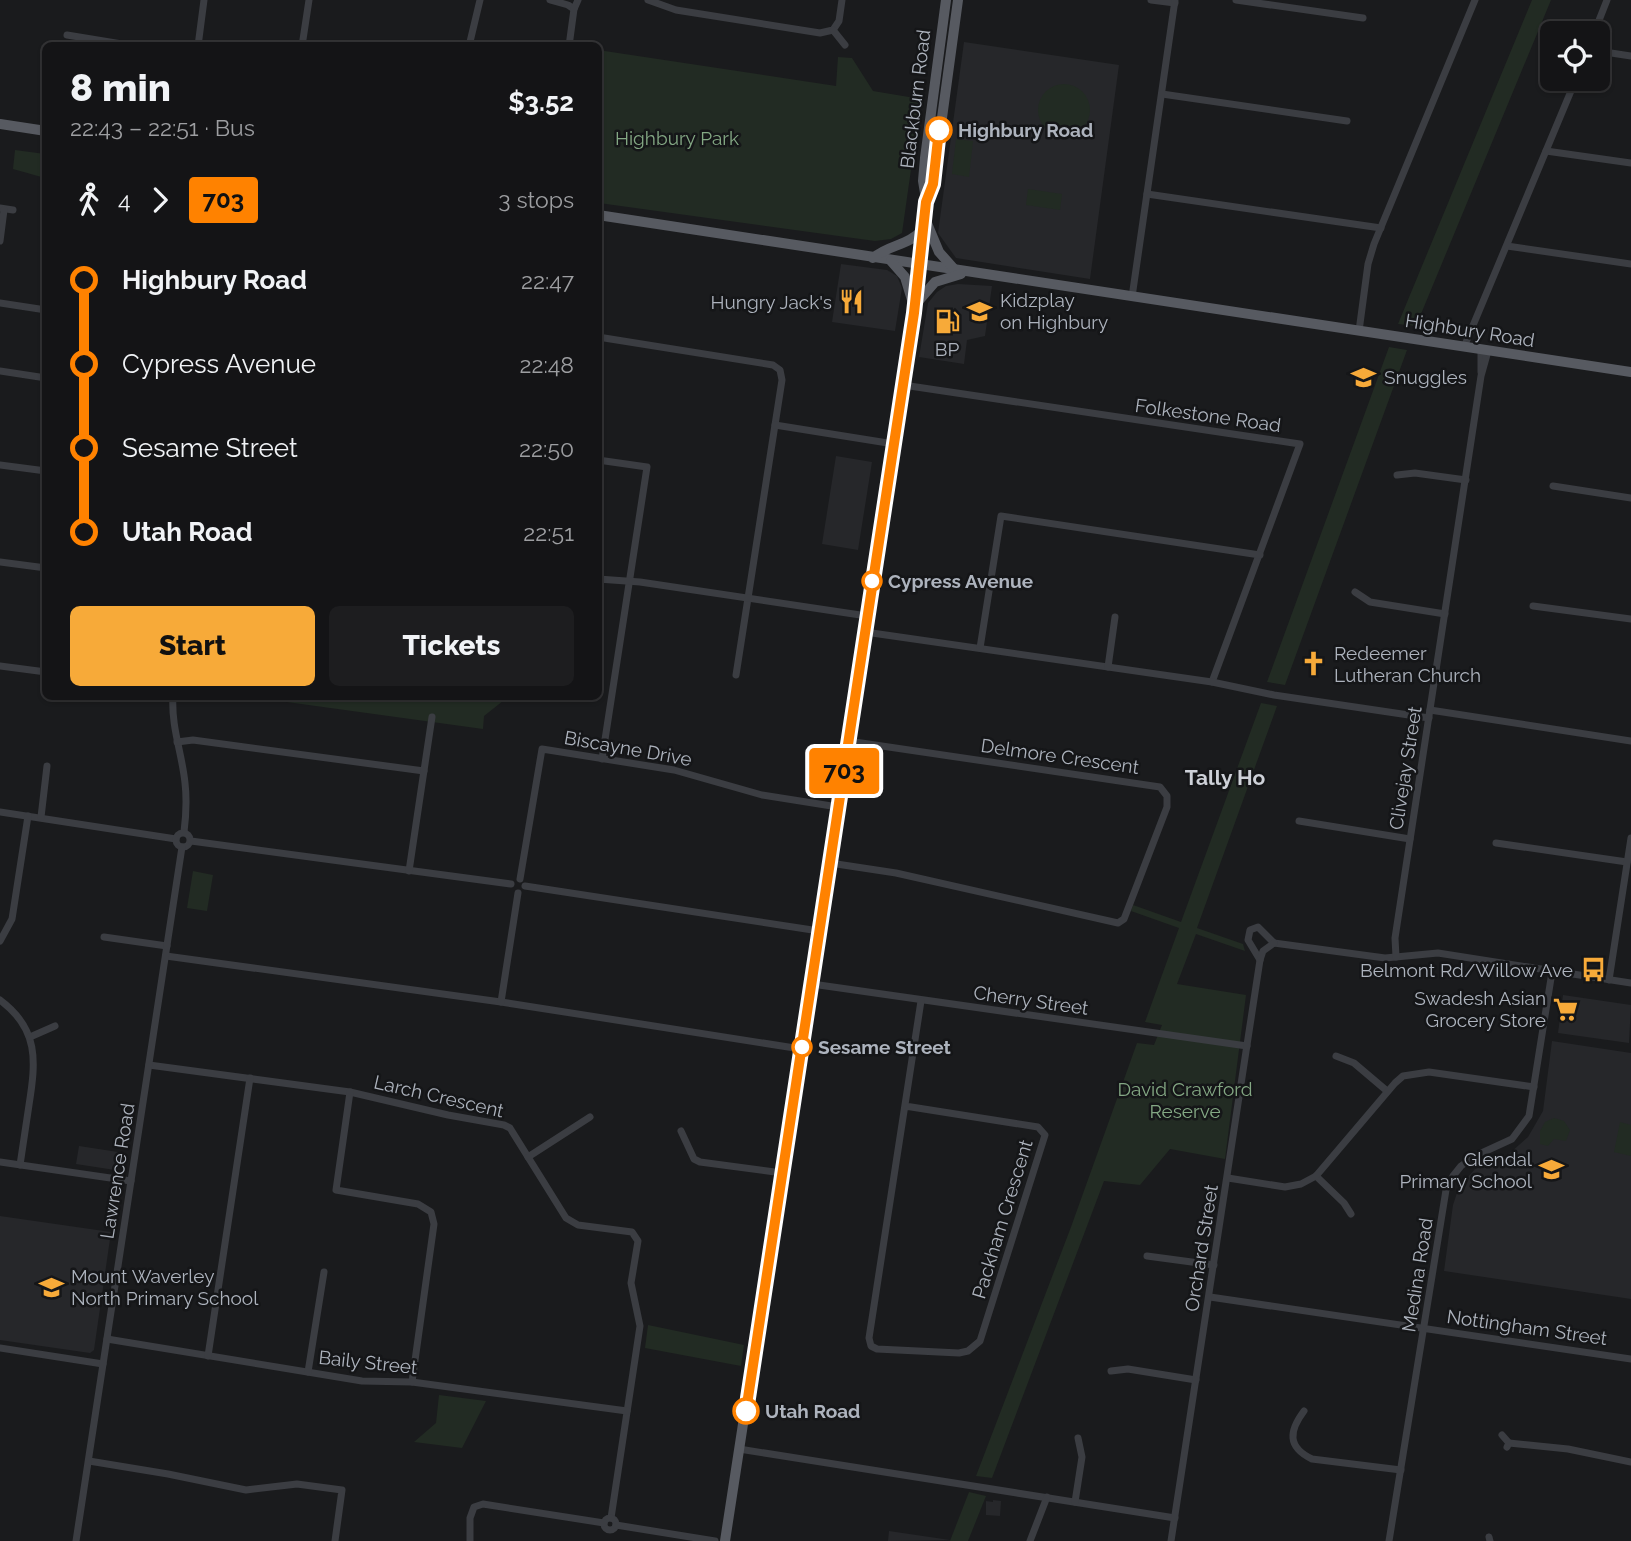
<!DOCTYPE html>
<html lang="en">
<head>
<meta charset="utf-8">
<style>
	body { margin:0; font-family:Raleway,sans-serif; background:#1d1d1f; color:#f1f3f6; height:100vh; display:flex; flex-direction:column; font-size:26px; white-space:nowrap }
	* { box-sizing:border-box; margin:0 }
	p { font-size:23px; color:#9d9ea1 }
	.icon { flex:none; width:38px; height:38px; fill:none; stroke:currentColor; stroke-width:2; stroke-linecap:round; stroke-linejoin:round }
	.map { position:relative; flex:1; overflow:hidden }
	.drawer { position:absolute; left:42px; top:42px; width:560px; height:658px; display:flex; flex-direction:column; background:#141416; border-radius:10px; box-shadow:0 2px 5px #0004,0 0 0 2px #333335 }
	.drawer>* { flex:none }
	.badge { padding:0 14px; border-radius:5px; font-size:24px; line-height:46px }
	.controls { position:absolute; left:1540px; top:21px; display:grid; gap:14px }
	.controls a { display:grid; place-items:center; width:70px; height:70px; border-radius:10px; background:#141416; box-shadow:0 2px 5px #0004,0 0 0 2px #333335; font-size:35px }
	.map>.badge { position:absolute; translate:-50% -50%; box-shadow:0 0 0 4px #fff }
	.legs { display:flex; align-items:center; gap:10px; height:77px; padding:0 28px; font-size:23px }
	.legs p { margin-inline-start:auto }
	.headline { display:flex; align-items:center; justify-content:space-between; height:119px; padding:0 28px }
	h1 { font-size:38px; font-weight:800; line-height:52px }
	.cta { display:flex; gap:14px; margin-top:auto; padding:14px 28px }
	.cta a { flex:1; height:80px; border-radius:10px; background:#f7aa39; color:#111; font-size:28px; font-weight:800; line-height:80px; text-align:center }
	.cta a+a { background:#1d1d1f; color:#f1f3f6 }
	ul { padding:0 28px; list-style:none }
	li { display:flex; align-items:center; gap:24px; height:84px; font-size:26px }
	li i { display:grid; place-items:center; width:10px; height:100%; margin:0 9px; background:currentColor }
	li i::after { content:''; width:18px; height:18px; margin:-9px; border:5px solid; border-radius:50%; background:#141416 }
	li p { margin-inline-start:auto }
	li:first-child i { background:linear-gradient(#0000 50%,currentColor 0) }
	li:last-child i { background:linear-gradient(currentColor 50%,#0000 0) }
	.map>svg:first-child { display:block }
</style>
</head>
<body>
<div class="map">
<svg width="1631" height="1541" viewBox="0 0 1631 1541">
	<rect width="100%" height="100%" fill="#1a1b1d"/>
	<g fill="#26272a">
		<polygon points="964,42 1119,65 1090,279 956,258 938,233"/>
		<polygon points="841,264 887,270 897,276 902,288 895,331 832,322"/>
		<polygon points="958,284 992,286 985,336 967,340 964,364 919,357 928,303 937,292 946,286"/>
		<polygon points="836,456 872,462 858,550 822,544"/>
		<polygon points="1563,995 1631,1005 1629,1043 1558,1033"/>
		<polygon points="1552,1041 1631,1053 1631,1299 1444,1271 1453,1205 1459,1187 1476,1168 1510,1153 1528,1137 1543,1111"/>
		<polygon points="79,1146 118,1152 115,1170 76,1164"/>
		<polygon points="0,1216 111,1232 94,1350 90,1353 0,1340"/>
		<polygon points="993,1500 1001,1501 1000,1516 986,1515 986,1501 993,1502"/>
		<polygon points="889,1531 950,1540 888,1541"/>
	</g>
	<g fill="#222b23">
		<polygon points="1532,0 1551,0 1416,326 1398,324"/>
		<polygon points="598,50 836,86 838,57 852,58 873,91 921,99 902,233 891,239 875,241 599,203"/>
		<circle cx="1064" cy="110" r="26"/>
		<polygon points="956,139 973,141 969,177 952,174"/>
		<polygon points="15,150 45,154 45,178 13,169"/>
		<polygon points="1028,189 1062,194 1060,210 1026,205"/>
		<polygon points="1389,347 1407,350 1285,685 1267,682"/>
		<polygon points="250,697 508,697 484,716 483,729"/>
		<polygon points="1261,703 1277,706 1197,928 1243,944 1245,951 1196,934 1177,984 1246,995 1225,1159 1170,1149 1140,1185 1104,1181 992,1478 976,1476 1071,1227 1137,1043 1154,1045 1162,1025 1145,1022 1179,928 1131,911 1133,905 1181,922"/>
		<polygon points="193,871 213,875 207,911 187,908"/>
		<polygon points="1554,1118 1564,1121 1570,1130 1566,1141 1554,1139 1548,1146 1540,1144 1540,1131 1545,1122"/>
		<polygon points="1620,1122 1631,1125 1631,1156 1614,1152"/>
		<polygon points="648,1325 744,1345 741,1366 645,1348"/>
		<polygon points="439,1395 486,1401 462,1448 414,1442 436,1423"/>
		<polygon points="969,1492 986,1496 968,1541 950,1541"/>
	</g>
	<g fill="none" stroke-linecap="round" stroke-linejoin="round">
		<g stroke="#3b3d42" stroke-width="7">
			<polyline points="550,0 568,5 574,9"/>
			<polyline points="648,0 676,10 820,33 833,30 839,21 842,0"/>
			<polyline points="1151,0 1175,3"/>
			<polyline points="1236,0 1363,18"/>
			<polyline points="833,30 845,45"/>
			<polyline points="1594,33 1607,0"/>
			<polyline points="67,35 134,46"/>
			<polyline points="198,46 204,0"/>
			<polyline points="302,46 309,0"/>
			<polyline points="469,46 480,0"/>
			<polyline points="569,46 574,9 578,0"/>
			<polyline points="1598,51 1631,56"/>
			<polyline points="1162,94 1347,121"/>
			<polyline points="1546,151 1631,163"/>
			<polyline points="1147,194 1381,228"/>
			<polyline points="0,208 13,210"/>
			<polyline points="0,241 4,210"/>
			<polyline points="1507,246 1631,264"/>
			<polyline points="1132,297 1175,0"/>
			<polyline points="0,303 46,310"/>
			<polyline points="1359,331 1368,264 1374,244 1475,0"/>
			<polyline points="598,337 773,365 780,370 782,380 736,675"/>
			<polyline points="1464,347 1576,79"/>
			<polyline points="0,371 46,378"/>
			<polyline points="1481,372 1481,350"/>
			<polyline points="903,385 1300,444 1212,682"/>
			<polyline points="775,425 894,444"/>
			<polyline points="598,460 647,467 602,759"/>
			<polyline points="0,465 46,471"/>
			<polyline points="1397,475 1415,473 1466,480"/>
			<polyline points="1553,486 1631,498"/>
			<polyline points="0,562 46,568"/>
			<polyline points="598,579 640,582 867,616"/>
			<polyline points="1355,592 1370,602 1445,614"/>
			<polyline points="1533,606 1631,619"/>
			<polyline points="865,632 1212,682 1274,695 1429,718"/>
			<polyline points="980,648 1001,516 1260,555"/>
			<polyline points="0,666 46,672"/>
			<polyline points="1108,667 1115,617"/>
			<path d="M173 696C171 727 182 753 185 783 187 800 186 816 184 832"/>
			<polyline points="1430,710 1631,741"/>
			<polyline points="177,742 193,740 424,771"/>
			<polyline points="0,812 176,839"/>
			<polyline points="41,817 47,766"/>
			<polyline points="1299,821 1410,839"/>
			<circle cx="183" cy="840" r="7"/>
			<polyline points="191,841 511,884"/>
			<polyline points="1496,843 1627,862"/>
			<polyline points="830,863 896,873 1118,923 1124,919 1167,807 1167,796 1160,787 848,741"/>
			<polyline points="409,871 432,717"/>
			<polyline points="520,879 542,749 674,770 762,795 838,807"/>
			<polyline points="525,886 819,931"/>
			<polyline points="104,937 167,946"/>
			<polyline points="0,941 12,919 28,816"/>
			<polyline points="1274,943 1385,958 1438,953 1631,983"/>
			<polyline points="166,956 501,1002 801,1049"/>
			<polyline points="1396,957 1395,938 1481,376 1488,351"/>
			<polyline points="1260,960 1248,940 1250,930 1258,927 1274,943"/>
			<polyline points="1609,980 1631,838"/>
			<polyline points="812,984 1247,1046"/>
			<path d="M0 1000C39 1029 36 1061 29 1105 26 1125 23 1145 20 1165"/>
			<polyline points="501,1002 518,893"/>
			<polyline points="30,1037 55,1026"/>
			<polyline points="1336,1056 1354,1063 1387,1091"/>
			<polyline points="149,1065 350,1092 448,1115 504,1125 510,1128 566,1218 578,1225 632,1232 638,1241 631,1283 640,1326 611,1518"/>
			<polyline points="350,1092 336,1190 418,1204 431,1212 434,1224 412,1382"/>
			<polyline points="905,1106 1038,1127 1045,1135 980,1341 968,1351 959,1353 877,1349 871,1346 869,1338 921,1001"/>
			<polyline points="681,1131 694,1159 700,1162 782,1173"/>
			<polyline points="528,1157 590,1117"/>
			<polyline points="0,1162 131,1181"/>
			<polyline points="1316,1176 1344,1203 1351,1214"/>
			<polyline points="1228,1178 1285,1187 1301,1184 1316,1176 1395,1083 1403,1076 1429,1072 1534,1087"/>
			<polyline points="1147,1256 1214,1265"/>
			<polyline points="1210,1297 1631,1359"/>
			<polyline points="107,1339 362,1381 412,1382 627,1411"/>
			<polyline points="0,1348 103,1364"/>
			<polyline points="208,1356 250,1078"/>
			<polyline points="1111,1371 1128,1369 1196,1380"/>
			<polyline points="308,1372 324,1272"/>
			<path d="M1304 1411C1289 1431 1287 1447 1312 1459L1401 1470"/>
			<polyline points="1502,1435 1509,1443 1507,1447"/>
			<polyline points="1509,1443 1568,1449 1631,1462"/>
			<polyline points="739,1449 1175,1518"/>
			<polyline points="89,1461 168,1474 246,1490 297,1484 342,1490 335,1541"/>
			<polyline points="1075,1502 1082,1457 1078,1438"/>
			<circle cx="610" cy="1524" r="6"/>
			<polyline points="616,1525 715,1541"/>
			<polyline points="1489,1537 1490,1541"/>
			<polyline points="76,1541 182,847"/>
			<polyline points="470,1541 470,1518 474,1507 483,1504 604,1523"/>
			<polyline points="1030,1541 1047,1497"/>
			<polyline points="1171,1541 1260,960 1263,951 1274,943"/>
			<polyline points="1389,1541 1446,1190 1453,1176 1461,1166 1475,1156 1512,1139 1529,1116 1552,972"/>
		</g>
		<g stroke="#575a61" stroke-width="10">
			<polyline points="0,124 46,131"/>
			<polyline points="926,199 923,181 925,158 946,0"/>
			<polyline points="598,215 1631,372"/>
			<polyline points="926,221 939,252 955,270"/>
			<path d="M873 258C891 243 908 247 924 228"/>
			<polyline points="891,261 905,277 912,300"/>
			<polyline points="915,305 935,282 961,274"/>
			<polyline points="725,1541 914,313 926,202 933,184 958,0"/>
		</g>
	</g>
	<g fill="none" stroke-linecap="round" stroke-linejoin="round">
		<defs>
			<polyline id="line-1" points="746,1411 914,313 926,202 933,184 939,130"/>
		</defs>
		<use href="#line-1" stroke="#fff" stroke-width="16"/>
		<use href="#line-1" stroke="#ff8200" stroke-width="10"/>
	</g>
	<defs>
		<symbol id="restaurant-bare" viewBox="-9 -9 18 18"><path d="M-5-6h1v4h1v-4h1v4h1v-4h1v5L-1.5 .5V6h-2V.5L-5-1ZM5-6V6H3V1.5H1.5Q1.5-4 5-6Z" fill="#f7aa39" stroke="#151618" stroke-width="2.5" paint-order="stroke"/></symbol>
		<symbol id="school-bare" viewBox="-9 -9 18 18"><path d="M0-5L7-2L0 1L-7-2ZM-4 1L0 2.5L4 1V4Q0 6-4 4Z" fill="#f7aa39" stroke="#151618" stroke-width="2.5" paint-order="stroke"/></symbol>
		<symbol id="fuel-bare" viewBox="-9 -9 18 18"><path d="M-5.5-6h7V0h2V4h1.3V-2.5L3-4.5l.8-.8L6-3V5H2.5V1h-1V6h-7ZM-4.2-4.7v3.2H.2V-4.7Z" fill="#f7aa39" stroke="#151618" stroke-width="2.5" paint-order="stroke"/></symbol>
		<symbol id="church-bare" viewBox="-9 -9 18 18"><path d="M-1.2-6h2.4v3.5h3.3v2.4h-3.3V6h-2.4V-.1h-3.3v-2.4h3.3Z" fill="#f7aa39" stroke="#151618" stroke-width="2.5" paint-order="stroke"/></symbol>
		<symbol id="bus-bare" viewBox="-9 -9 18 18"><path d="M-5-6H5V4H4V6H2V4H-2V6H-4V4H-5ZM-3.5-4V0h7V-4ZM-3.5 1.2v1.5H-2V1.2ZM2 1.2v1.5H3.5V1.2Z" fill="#f7aa39" stroke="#151618" stroke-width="2.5" paint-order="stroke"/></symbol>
		<symbol id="supermarket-bare" viewBox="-9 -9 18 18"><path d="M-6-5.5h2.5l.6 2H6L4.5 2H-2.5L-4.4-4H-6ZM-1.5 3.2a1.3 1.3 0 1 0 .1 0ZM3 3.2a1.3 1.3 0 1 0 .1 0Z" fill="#f7aa39" stroke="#151618" stroke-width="2.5" paint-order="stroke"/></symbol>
	</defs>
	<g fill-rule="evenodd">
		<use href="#restaurant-bare" x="834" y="284" width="35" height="35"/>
		<use href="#school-bare" x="962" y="294" width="35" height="35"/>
		<use href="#fuel-bare" x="930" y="304" width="35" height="35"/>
		<use href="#school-bare" x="1346" y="360" width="35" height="35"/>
		<use href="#church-bare" x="1296" y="646" width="35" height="35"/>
		<use href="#bus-bare" x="1576" y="952" width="35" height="35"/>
		<use href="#supermarket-bare" x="1548" y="992" width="35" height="35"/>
		<use href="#school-bare" x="1534" y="1152" width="35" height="35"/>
		<use href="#school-bare" x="34" y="1270" width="35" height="35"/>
	</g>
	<g fill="#fff" stroke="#ff8200" stroke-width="3.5">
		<circle cx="939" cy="130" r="12"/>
		<circle cx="872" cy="581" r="9"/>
		<circle cx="802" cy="1047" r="9"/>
		<circle cx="746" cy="1411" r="12"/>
	</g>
	<g text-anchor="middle" stroke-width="5" stroke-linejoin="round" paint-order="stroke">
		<g font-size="19" fill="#adb3bd" stroke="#151618">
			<text transform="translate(915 99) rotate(-83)" y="7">Blackburn Road</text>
			<text transform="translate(1470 330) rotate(9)" y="7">Highbury Road</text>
			<text transform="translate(1208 415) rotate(8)" y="7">Folkestone Road</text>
			<text transform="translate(628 748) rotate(10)" y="7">Biscayne Drive</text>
			<text transform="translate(1060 756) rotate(8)" y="7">Delmore Crescent</text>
			<text transform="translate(1405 768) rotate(-81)" y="7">Clivejay Street</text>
			<text transform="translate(1031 1000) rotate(8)" y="7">Cherry Street</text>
			<text transform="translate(439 1096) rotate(13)" y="7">Larch Crescent</text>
			<text transform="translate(117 1171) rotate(-81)" y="7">Lawrence Road</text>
			<text transform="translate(1002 1219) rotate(-73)" y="7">Packham Crescent</text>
			<text transform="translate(1201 1248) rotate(-81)" y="7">Orchard Street</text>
			<text transform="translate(1417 1275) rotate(-81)" y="7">Medina Road</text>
			<text transform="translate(1527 1327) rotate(8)" y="7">Nottingham Street</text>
			<text transform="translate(368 1362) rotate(6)" y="7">Baily Street</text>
		</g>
		<g font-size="19" font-weight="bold" fill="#adb3bd" stroke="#151618" text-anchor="start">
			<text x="958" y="137">Highbury Road</text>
			<text x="888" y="588">Cypress Avenue</text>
			<text x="818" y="1054">Sesame Street</text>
			<text x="765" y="1418">Utah Road</text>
		</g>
		<g font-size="19" fill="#84a884" stroke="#151618">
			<text x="677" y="145">Highbury Park</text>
			<text x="1185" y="1096">David Crawford<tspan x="1185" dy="22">Reserve</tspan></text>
		</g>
		<g font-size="19" fill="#adb3bd" stroke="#151618" text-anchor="start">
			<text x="1000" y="307">Kidzplay<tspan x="1000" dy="22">on Highbury</tspan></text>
			<text x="832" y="309" text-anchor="end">Hungry Jack's</text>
			<text x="947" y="356" text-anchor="middle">BP</text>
			<text x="1384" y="384">Snuggles</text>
			<text x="1334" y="660">Redeemer<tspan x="1334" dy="22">Lutheran Church</tspan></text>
			<text x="1573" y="977" text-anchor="end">Belmont Rd/Willow Ave</text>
			<text x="1546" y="1005" text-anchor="end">Swadesh Asian<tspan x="1546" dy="22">Grocery Store</tspan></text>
			<text x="1532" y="1166" text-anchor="end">Glendal<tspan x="1532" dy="22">Primary School</tspan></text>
			<text x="71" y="1283">Mount Waverley<tspan x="71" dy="22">North Primary School</tspan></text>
		</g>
		<g font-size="21" font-weight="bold" fill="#ced1d8" stroke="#151618">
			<text x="1225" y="785">Tally Ho</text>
		</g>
	</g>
</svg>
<div class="controls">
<a><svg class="icon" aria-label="locate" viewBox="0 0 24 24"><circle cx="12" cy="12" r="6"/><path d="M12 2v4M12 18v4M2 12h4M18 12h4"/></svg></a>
</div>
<b class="badge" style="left:844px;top:771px;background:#ff8200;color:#111">703</b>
<section class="drawer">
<div class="headline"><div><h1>8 min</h1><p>22:43 – 22:51 · Bus</p></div><b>$3.52</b></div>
<div class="legs"><svg class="icon" aria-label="walk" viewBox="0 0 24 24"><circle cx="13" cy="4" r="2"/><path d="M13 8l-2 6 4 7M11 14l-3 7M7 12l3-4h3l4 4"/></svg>4<svg class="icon" aria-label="forward" viewBox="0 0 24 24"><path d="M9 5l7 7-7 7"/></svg><b class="badge" style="background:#ff8200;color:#111">703</b><p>3 stops</p></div>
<ul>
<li><i style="color:#ff8200"></i><b>Highbury Road</b><p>22:47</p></li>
<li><i style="color:#ff8200"></i><span>Cypress Avenue</span><p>22:48</p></li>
<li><i style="color:#ff8200"></i><span>Sesame Street</span><p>22:50</p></li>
<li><i style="color:#ff8200"></i><b>Utah Road</b><p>22:51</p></li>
</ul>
<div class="cta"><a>Start</a><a>Tickets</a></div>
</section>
</div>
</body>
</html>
